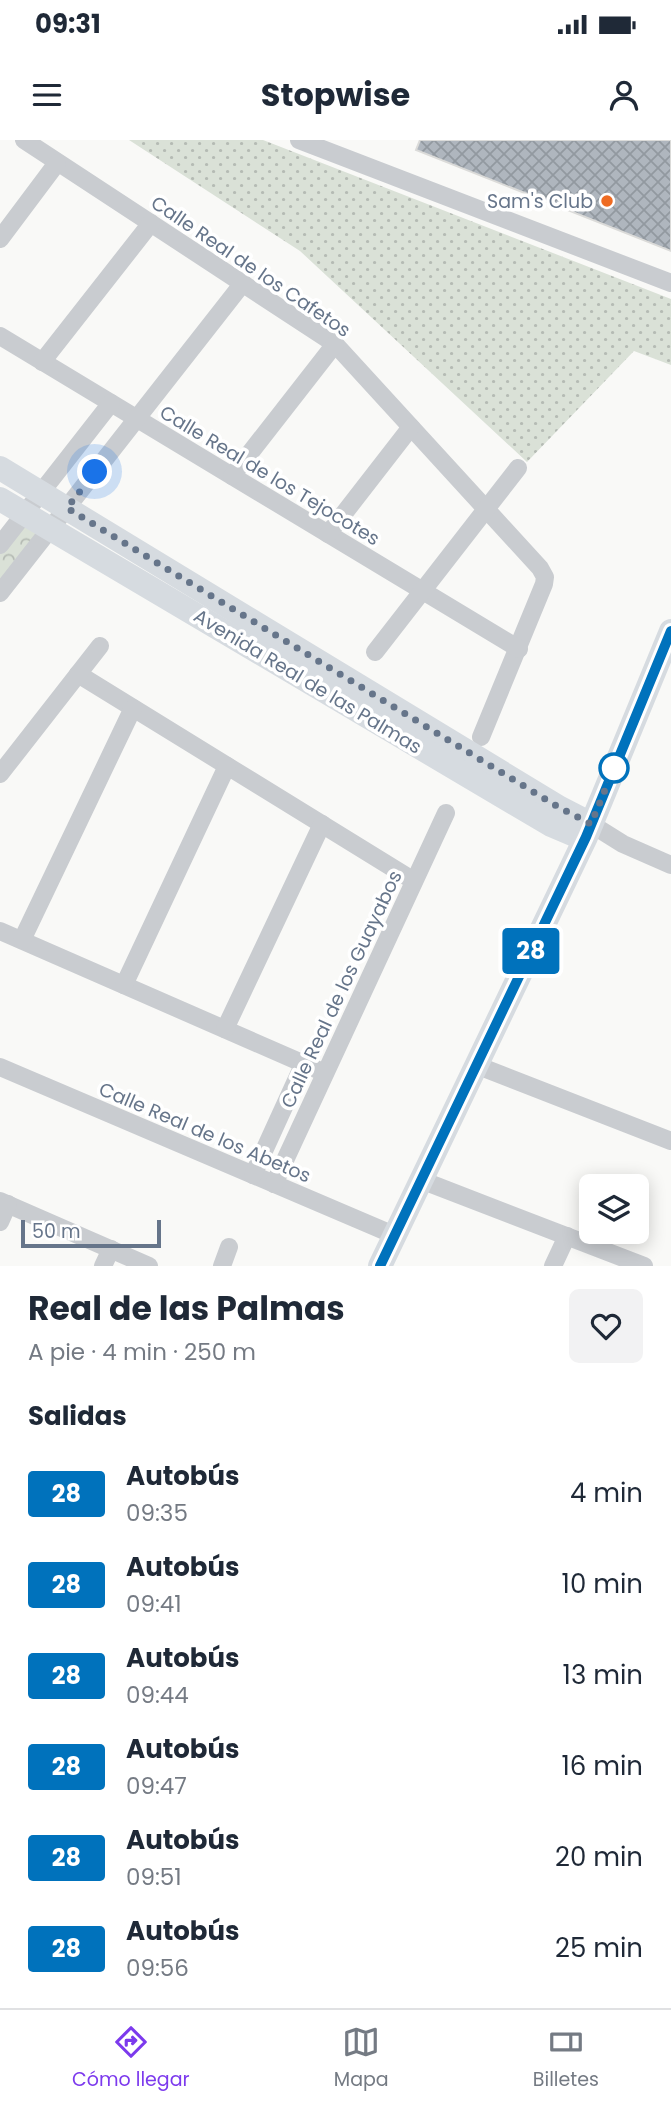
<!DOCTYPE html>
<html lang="es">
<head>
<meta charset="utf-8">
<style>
	body { margin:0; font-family:Poppins,sans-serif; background:#f2f2f3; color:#1f2937; height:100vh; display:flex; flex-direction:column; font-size:26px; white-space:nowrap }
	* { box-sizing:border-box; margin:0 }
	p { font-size:23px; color:#747a83 }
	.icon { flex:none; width:38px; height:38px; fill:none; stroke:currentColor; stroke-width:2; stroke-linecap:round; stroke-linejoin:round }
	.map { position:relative; height:1126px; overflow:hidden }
	.side { display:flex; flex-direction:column; background:#fff; flex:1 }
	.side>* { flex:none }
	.badge { padding:0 14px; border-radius:5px; font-size:24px; line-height:46px }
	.controls { position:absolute; left:579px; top:1034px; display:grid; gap:14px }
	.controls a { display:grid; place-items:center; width:70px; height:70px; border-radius:10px; background:#fff; box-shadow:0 4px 18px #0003; font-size:35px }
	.scale { position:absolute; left:21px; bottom:18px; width:140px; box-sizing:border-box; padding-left:7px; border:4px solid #66758a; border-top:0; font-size:19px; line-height:24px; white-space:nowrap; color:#66758a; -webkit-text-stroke:5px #fff; paint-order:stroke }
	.you { position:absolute; width:35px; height:35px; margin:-18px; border:5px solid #fff; border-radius:50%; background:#1a73e8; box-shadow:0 0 0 10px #1a73e833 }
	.map>.badge { position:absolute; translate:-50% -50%; box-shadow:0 0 0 4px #fff }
	h2 { padding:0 28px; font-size:26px; line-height:63px }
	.round { display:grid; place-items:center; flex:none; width:74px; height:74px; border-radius:10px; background:#f2f2f3 }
	.headline { display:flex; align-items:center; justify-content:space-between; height:119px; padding:0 28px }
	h1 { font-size:33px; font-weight:700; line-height:52px }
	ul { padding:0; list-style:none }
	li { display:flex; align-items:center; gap:21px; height:91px; padding:0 28px }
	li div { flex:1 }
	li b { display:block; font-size:26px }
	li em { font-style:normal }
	li .badge { min-width:77px; font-weight:700; text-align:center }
	.status { display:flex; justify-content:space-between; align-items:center; height:49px; padding:0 35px; background:#fff; direction:ltr }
	.status svg { height:19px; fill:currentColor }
	header { display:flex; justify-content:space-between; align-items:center; height:91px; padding:0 28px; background:#fff; font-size:32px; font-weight:700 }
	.dock { display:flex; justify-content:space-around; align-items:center; height:98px; border-top:2px solid #e0e1e3; background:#fff; font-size:19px; color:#747a83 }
	.dock a { display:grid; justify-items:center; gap:4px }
	.dock .active { color:#7c3aed }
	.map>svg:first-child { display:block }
</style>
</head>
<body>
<div class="status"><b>09:31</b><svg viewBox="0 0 49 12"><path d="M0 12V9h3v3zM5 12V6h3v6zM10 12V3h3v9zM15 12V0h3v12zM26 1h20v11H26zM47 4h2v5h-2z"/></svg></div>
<header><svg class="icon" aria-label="menu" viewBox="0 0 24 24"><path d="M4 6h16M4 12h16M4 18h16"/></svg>Stopwise<svg class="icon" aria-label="person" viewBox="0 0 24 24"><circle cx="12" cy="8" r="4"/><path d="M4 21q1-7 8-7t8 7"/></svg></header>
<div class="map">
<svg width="671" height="1126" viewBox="0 0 671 1126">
	<defs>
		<pattern id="grass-dots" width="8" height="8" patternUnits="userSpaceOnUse" patternTransform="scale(1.75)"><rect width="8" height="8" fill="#dae1d7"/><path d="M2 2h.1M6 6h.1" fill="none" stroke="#b5bbb4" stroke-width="1.8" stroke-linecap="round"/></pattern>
		<pattern id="park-crowns" width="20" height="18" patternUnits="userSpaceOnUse" patternTransform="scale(1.75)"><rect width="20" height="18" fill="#dae1d7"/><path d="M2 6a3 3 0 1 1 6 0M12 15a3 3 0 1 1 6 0" fill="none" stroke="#b5bbb4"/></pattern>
		<pattern id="building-cross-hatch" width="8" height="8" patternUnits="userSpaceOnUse" patternTransform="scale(1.75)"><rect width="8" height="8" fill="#afb6be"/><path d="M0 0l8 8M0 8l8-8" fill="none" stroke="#9299a0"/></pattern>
	</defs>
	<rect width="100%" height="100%" fill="#f9f9f7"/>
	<polygon fill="url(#grass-dots)" points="129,0 263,0 671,159 671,225 634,211 527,322 300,111"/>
	<polygon fill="url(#park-crowns)" points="25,380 43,391 0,447 0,412"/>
	<polygon fill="url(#building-cross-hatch)" stroke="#dbdbd9" stroke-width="2" points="420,0 671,0 671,111 416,10"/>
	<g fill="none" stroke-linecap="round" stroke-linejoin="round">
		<g stroke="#c9ccd0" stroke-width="18">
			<polyline points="24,0 335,204 540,428 545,437 544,444 481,597"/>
			<polyline points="299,0 671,143"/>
			<polyline points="0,99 57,23"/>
			<polyline points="0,196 519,509"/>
			<polyline points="42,222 151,83"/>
			<polyline points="232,336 335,204"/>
			<polyline points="328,394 411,287"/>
			<polyline points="0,405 111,263"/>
			<polyline points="0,453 243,143"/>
			<polyline points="375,512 518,328"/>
			<polyline points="78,534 414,741"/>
			<polyline points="0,634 100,506"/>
			<polyline points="591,684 623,704 671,725"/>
			<polyline points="0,791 325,933"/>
			<polyline points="22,800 133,568"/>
			<polyline points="124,845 227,626"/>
			<polyline points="225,889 322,684"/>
			<polyline points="476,925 671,1001"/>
			<polyline points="0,927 394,1095"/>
			<polyline points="253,1035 304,923"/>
			<polyline points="421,1040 644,1126"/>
			<polyline points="274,1044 446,673"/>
			<polyline points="0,1061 149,1126"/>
			<polyline points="0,1082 8,1064"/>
			<polyline points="103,1126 111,1109"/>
			<polyline points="222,1126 229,1107"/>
			<polyline points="553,1126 567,1096"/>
		</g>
		<g stroke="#d6dbe0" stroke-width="24">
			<polyline points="0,328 560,668 591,684"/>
			<polyline points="0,359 551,685 584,699"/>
			<polyline points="380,1126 586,697 671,491"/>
		</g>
	</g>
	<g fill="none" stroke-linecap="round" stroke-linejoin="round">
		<defs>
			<polyline id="line" points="380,1126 586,697 671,491"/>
		</defs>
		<use href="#line" stroke="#fff" stroke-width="16"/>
		<use href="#line" stroke="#0072bc" stroke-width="10"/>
		<polyline stroke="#66758a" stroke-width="7" stroke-dasharray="0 12.6" points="95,332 67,368 560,668 591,684 614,628"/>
	</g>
	<circle fill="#ee6b22" stroke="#fff" stroke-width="2.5" cx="607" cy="61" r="7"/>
	<circle fill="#fff" stroke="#0072bc" stroke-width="3.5" cx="614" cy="628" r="14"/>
	<g text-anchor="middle" stroke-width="7" stroke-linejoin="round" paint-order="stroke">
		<g font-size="19" fill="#66758a" stroke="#fff" text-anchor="end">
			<text x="593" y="68">Sam's Club</text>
		</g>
		<g font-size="19" fill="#66758a" stroke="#fff">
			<text transform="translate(251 126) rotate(34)" y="7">Calle Real de los Cafetos</text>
			<text transform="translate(270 335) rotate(31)" y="7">Calle Real de los Tejocotes</text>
			<text transform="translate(308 541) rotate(31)" y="7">Avenida Real de las Palmas</text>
			<text transform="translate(341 849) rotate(-65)" y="7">Calle Real de los Guayabos</text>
			<text transform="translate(205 992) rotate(23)" y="7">Calle Real de los Abetos</text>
		</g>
	</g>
</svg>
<div class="controls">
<a><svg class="icon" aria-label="layers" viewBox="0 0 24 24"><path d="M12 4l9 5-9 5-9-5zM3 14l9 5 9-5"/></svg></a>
</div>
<div class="scale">50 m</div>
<div class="you" style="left:95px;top:332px"></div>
<b class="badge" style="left:531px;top:811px;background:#0072bc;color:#fff">28</b>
</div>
<section class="side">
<div class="headline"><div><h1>Real de las Palmas</h1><p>A pie · 4 min · 250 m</p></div><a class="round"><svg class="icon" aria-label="heart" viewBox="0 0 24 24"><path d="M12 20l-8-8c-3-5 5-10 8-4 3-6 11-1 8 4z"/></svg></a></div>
<h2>Salidas</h2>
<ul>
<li><span class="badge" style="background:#0072bc;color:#fff">28</span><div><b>Autobús</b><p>09:35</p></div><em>4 min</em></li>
<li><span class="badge" style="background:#0072bc;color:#fff">28</span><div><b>Autobús</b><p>09:41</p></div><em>10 min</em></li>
<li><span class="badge" style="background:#0072bc;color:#fff">28</span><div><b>Autobús</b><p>09:44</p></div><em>13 min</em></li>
<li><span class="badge" style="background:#0072bc;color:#fff">28</span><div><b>Autobús</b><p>09:47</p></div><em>16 min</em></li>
<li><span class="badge" style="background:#0072bc;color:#fff">28</span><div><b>Autobús</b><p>09:51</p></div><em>20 min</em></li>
<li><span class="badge" style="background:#0072bc;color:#fff">28</span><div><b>Autobús</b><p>09:56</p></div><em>25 min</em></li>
</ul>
</section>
<nav class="dock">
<a class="active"><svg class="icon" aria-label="directions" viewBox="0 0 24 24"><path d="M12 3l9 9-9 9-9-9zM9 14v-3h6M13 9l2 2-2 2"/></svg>Cómo llegar</a>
<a><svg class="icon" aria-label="map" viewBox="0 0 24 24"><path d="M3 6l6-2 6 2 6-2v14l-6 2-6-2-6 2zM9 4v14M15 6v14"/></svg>Mapa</a>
<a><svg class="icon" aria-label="tickets" viewBox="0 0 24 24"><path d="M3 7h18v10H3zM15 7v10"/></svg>Billetes</a>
</nav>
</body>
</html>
